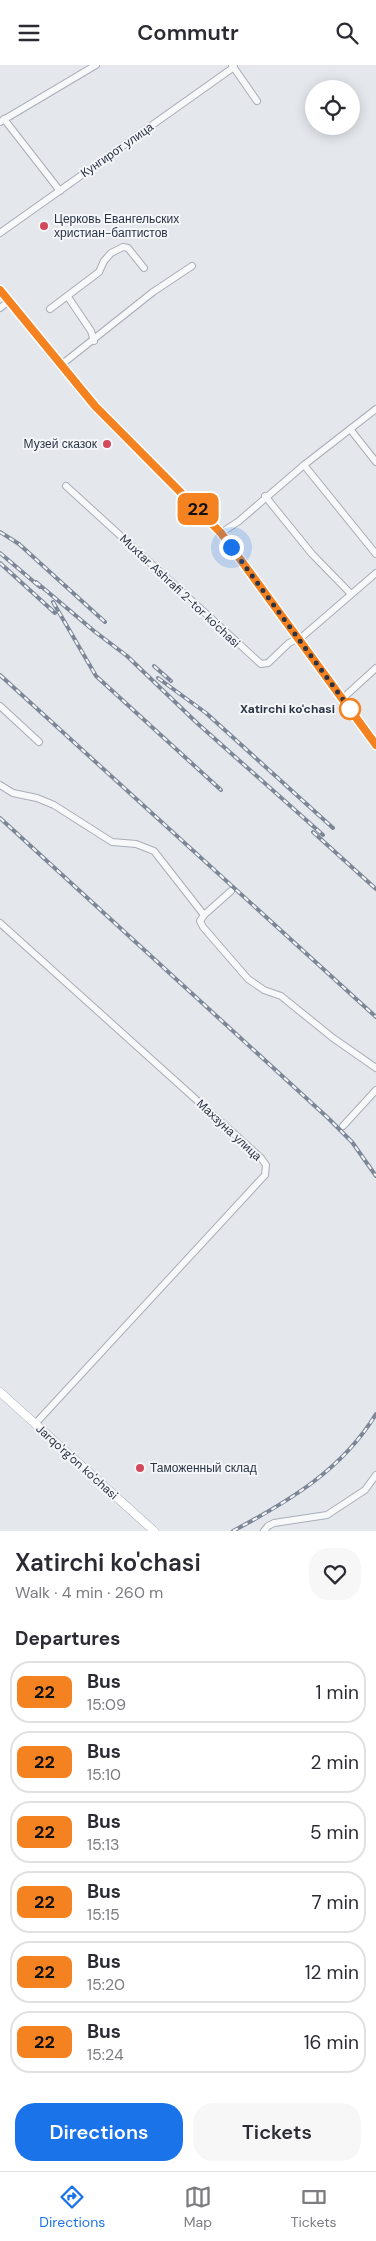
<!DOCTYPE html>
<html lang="en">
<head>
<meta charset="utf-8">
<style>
	body { margin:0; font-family:"DM Sans",sans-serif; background:#f7f7f7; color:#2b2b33; height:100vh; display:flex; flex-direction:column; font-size:19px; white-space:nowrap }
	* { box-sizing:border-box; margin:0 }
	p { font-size:16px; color:#7c7c81 }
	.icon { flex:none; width:28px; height:28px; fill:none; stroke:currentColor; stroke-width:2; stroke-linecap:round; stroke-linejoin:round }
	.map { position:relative; height:1466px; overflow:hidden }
	.side { display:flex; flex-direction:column; background:#fff; flex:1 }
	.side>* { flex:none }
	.badge { padding:0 10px; border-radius:8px; font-size:18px; line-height:32px }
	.tools { position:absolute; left:305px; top:15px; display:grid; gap:10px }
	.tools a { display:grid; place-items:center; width:55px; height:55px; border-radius:50%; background:#fff; box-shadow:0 2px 12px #0003; font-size:25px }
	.you { position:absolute; width:25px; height:25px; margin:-12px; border:4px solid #fff; border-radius:50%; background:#1a73e8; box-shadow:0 0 0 8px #1a73e833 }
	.map>.badge { position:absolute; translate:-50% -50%; box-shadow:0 0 0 2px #fff }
	h2 { padding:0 15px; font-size:19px; line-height:45px }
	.round { display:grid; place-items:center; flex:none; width:52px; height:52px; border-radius:20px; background:#f7f7f7 }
	.headline { display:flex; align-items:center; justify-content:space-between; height:85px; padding:0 15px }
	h1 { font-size:24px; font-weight:600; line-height:38px }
	.primary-button { display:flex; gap:10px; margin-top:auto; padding:10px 15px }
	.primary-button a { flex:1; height:58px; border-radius:20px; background:#1a73e8; color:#fff; font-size:20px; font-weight:600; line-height:58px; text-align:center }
	.primary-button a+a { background:#f7f7f7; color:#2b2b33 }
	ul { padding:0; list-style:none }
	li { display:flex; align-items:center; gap:15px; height:62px; margin:0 10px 8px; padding:0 5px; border:2px solid #e1e1e2; border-radius:20px }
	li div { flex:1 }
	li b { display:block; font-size:19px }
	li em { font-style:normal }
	li .badge { min-width:55px; font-weight:700; text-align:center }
	header { display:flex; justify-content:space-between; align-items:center; height:65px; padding:0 15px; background:#fff; font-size:22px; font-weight:600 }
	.tabs { display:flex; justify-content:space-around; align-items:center; height:70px; border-top:1px solid #e1e1e2; background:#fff; font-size:14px; color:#7c7c81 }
	.tabs a { display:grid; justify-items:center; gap:2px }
	.tabs .current { color:#1a73e8 }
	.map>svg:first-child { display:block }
</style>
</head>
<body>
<header><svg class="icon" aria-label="menu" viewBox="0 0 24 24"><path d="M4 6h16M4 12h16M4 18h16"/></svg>Commutr<svg class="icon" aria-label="search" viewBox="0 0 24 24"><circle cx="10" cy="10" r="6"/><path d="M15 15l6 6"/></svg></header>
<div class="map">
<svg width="376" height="1466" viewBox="0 0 376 1466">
	<rect width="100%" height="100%" fill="#e4e7ec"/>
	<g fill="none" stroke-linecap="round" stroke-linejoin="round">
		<defs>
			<g id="minor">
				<polyline points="232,0 257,36"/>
				<polyline points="4,54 60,126"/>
				<polyline points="0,57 96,0"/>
				<polyline points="0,168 234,2"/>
				<polyline points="68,232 91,266 94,276"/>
				<polyline points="0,243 9,236"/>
				<polyline points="50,244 99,207 104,196 111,188 123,182 128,183 144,203"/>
				<polyline points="61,300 153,227 192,201"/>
				<polyline points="350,364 376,397"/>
				<polyline points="304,400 376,489"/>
				<polyline points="66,421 261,599 268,598 289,578 303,571 376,508"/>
				<polyline points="265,431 312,489 351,529"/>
				<polyline points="221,468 239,456 304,400 376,344"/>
				<polyline points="342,634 376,603"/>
				<polyline points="0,641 39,677"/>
				<polyline points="0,720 13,728 37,733 54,740 112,777 136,779 154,786 204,850 200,856 203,862 248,914 264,925 281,931 333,973 376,1003"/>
				<polyline points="204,850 231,826"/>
				<polyline points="0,858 261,1093 266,1100 265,1110 35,1359"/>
				<polyline points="343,1061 376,1025"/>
				<polyline points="264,1466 268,1461 274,1458 327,1450 365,1425 376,1410"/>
			</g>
			<g id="major">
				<polyline points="0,225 95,341 221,468 376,680"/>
				<polyline points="0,1327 154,1466"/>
			</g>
		</defs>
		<use href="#minor" stroke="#a9aeb7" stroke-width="8"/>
		<use href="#major" stroke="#a3abb8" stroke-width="9"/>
		<use href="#minor" stroke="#f7f8fa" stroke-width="6"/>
		<use href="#major" stroke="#fff" stroke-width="8"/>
		<defs>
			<g id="rail">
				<polyline points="0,467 19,479 105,557"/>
				<polyline points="0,488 40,522"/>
				<polyline points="0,498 55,548"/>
				<polyline points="36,517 94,566 127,591 197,658 323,770"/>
				<polyline points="53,537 96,611 221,725"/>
				<polyline points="154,601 171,616"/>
				<polyline points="0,610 376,952"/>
				<polyline points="158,613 206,648 333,763"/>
				<polyline points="0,753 328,1053 352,1077 376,1111"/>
				<polyline points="313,767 376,824"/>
				<path d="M233 1466C289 1436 342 1405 376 1349"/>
			</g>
		</defs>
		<use href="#rail" stroke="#7d8696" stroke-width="4"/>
		<use href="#rail" stroke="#f4f6f9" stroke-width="2" stroke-dasharray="5.5" stroke-linecap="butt"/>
	</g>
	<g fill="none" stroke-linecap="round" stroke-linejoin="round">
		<defs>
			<polyline id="line" points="0,225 95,341 221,468 376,680"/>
		</defs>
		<use href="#line" stroke="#fff" stroke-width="11"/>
		<use href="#line" stroke="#f58220" stroke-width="8"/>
		<polyline stroke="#2b3445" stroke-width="5" stroke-dasharray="0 9" points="231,482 350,644"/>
	</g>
	<g fill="#d1495b" stroke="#f4f6f9" stroke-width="2">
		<circle cx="44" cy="161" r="5"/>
		<circle cx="107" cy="379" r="5"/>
		<circle cx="140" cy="1403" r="5"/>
	</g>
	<circle fill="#fff" stroke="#f58220" stroke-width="2.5" cx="350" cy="644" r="10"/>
	<g text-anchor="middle" stroke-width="4" stroke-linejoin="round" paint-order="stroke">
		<g font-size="12" fill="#2b3445" stroke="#f4f6f9">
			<text transform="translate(117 85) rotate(-35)" y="4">Кунгирот улица</text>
			<text transform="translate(180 526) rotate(43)" y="4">Muxtar Ashrafi 2-tor ko'chasi</text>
			<text transform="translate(229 1065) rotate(43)" y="4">Махзуна улица</text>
			<text transform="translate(77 1397) rotate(42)" y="4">Jarqo'rg'on ko'chasi</text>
		</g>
		<g font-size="12" fill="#2b3445" stroke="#f4f6f9" text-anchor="start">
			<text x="54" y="158">Церковь Евангельских<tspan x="54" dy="14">христиан-баптистов</tspan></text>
			<text x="97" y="383" text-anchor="end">Музей сказок</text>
			<text x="150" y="1407">Таможенный склад</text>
		</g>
		<g font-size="12" font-weight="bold" fill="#2b3445" stroke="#f4f6f9" text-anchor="end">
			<text x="335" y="648">Xatirchi ko'chasi</text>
		</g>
	</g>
</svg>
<div class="tools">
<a><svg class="icon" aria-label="locate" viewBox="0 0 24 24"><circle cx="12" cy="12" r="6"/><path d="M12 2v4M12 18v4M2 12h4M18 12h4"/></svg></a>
</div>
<div class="you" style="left:231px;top:482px"></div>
<b class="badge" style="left:198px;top:444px;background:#f58220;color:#111">22</b>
</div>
<section class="side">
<div class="headline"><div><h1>Xatirchi ko'chasi</h1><p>Walk · 4 min · 260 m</p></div><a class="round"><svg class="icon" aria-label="heart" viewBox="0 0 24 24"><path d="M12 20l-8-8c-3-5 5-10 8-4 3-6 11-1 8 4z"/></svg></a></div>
<h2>Departures</h2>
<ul>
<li><span class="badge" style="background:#f58220;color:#111">22</span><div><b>Bus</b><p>15:09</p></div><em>1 min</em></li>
<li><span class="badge" style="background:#f58220;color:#111">22</span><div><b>Bus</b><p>15:10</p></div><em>2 min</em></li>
<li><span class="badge" style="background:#f58220;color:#111">22</span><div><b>Bus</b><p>15:13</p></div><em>5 min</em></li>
<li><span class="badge" style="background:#f58220;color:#111">22</span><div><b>Bus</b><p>15:15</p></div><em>7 min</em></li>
<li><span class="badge" style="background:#f58220;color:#111">22</span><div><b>Bus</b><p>15:20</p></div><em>12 min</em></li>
<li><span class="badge" style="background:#f58220;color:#111">22</span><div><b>Bus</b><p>15:24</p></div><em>16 min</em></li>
</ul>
<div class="primary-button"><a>Directions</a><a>Tickets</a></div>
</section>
<nav class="tabs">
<a class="current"><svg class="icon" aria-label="directions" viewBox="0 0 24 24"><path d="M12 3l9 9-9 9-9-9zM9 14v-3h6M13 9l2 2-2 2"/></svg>Directions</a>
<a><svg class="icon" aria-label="map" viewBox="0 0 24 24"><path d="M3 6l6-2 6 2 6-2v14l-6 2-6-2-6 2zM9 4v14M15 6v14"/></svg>Map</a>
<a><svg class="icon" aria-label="tickets" viewBox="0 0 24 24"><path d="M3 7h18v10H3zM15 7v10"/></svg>Tickets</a>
</nav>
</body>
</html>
